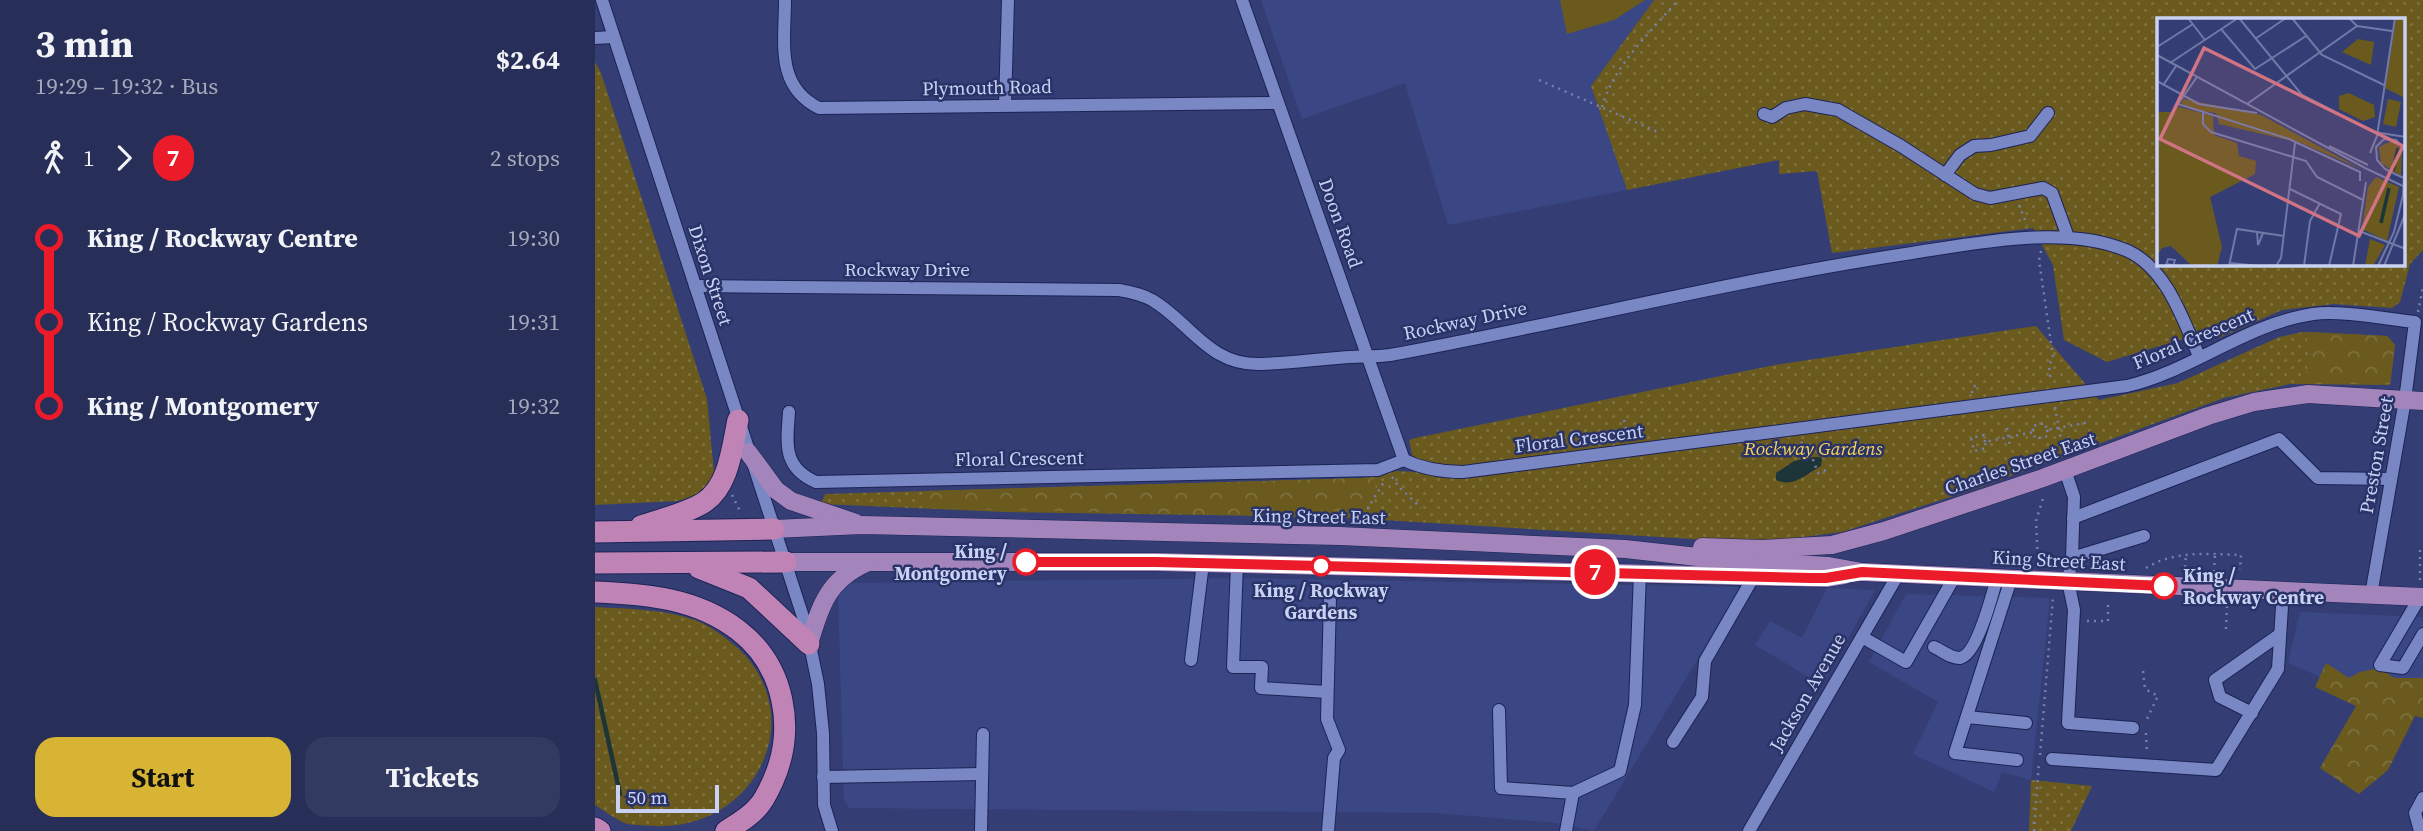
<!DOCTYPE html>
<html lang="en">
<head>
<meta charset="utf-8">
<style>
	body { margin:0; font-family:"Source Serif 4",serif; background:#333a61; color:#f1f3f6; height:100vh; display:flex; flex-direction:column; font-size:26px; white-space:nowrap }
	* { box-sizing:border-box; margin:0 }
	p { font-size:23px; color:#a4a8ba }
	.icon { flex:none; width:38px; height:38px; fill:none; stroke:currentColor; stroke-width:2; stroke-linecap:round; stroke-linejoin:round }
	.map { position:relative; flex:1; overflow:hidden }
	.sheet { display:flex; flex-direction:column; background:#272e57; width:595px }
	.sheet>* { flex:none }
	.badge { padding:0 14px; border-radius:23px; font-size:24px; line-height:46px }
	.scale { position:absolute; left:21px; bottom:18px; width:103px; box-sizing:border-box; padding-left:7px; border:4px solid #c9d2f3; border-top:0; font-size:19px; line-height:24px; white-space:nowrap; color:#c9d2f3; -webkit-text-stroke:5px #2a3368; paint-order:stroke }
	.map>.badge { position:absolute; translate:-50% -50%; box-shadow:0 0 0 4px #fff }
	.legs { display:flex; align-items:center; gap:10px; height:77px; padding:0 35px; font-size:23px }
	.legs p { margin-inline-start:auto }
	.summary { display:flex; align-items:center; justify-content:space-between; height:119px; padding:0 35px }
	h1 { font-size:38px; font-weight:700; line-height:52px }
	.cta { display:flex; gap:14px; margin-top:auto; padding:14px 35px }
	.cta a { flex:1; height:80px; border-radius:21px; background:#d7b434; color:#111; font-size:28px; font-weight:700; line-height:80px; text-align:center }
	.cta a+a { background:#333a61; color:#f1f3f6 }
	ul { padding:0 35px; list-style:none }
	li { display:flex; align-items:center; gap:24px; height:84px; font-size:26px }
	li i { display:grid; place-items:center; width:10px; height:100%; margin:0 9px; background:currentColor }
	li i::after { content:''; width:18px; height:18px; margin:-9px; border:5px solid; border-radius:50%; background:#272e57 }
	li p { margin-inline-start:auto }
	li:first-child i { background:linear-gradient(#0000 50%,currentColor 0) }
	li:last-child i { background:linear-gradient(currentColor 50%,#0000 0) }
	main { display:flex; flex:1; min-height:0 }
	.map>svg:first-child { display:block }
</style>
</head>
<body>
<main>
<section class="sheet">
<div class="summary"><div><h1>3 min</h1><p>19:29 – 19:32 · Bus</p></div><b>$2.64</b></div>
<div class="legs"><svg class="icon" aria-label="walk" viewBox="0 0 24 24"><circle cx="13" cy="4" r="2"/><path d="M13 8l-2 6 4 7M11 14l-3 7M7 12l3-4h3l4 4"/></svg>1<svg class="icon" aria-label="forward" viewBox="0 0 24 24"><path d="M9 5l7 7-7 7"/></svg><b class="badge" style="background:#ec1b29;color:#fff">7</b><p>2 stops</p></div>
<ul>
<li><i style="color:#ec1b29"></i><b>King / Rockway Centre</b><p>19:30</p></li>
<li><i style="color:#ec1b29"></i><span>King / Rockway Gardens</span><p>19:31</p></li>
<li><i style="color:#ec1b29"></i><b>King / Montgomery</b><p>19:32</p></li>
</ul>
<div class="cta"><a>Start</a><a>Tickets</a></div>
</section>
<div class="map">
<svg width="1828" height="831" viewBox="0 0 1828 831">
	<defs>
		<pattern id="green-dots" width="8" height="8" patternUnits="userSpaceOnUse" patternTransform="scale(1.75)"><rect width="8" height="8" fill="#6a5a1e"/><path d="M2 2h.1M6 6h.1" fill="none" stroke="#7e713f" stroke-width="1.8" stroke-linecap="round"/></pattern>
		<pattern id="forest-crowns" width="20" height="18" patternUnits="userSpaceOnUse" patternTransform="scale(1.75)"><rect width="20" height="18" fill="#6a5a1e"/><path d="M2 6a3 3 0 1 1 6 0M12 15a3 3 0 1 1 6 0" fill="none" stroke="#7e713f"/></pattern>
	</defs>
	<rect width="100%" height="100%" fill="#343e74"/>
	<g fill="#3b4784">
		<polygon points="666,0 1059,0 996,86 1032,190 853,225 810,83 707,119"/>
		<polygon points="646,578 1146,587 999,831 961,823 840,813 254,808 249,800 243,594 254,583"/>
		<polygon points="1232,588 1280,590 1227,685 1160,645 1175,621 1207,638"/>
		<polygon points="1311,594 1455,598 1436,780 1407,772 1399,792 1318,754 1343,702 1274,662"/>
		<polygon points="1705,612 1828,617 1828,683 1741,684 1693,663"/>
	</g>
	<g fill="url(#green-dots)" fill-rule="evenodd">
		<path d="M1059 0H1828V250L1815 264 1805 302 1797 308 1739 304 1687 310 1624 338 1604 334 1512 362 1469 340 1458 265 1438 228 1237 253 1222 171 1184 174V160L1032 190 996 86ZM1564 19H1809V264H1564Z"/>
		<polygon points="0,62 6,73 112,399 119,472 112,485 101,495 83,501 0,505"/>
		<polygon points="1441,326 1504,400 1583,383 1684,337 1708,332 1792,336 1800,345 1795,385 1695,384 1629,398 1383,488 1247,532 1162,543 739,517 410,512 226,504 230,494 768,478 801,471 821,472 814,440 820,438 1180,365"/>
		<path d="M0 607C34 609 68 609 100 620 116 626 131 638 144 649 216 719 159 831 59 826 49 825 36 826 27 822 18 817 9 811 0 805Z"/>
		<polygon points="1436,780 1497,786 1476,831 1434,831"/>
	</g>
	<g fill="url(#forest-crowns)">
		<polygon points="1715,332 1792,336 1800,345 1795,384 1709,384 1714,359 1711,342"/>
		<polygon points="779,476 781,489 762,518 330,508 330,491 768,478"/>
		<polygon points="1731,663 1754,678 1765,672 1785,668 1799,678 1828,678 1828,718 1820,716 1793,770 1764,794 1725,768 1761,706 1720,687"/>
	</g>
	<polygon fill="#6a5a1e" points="965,0 1050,0 1019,20 972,34"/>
	<path fill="#1d3439" d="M1219 457H1225L1227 459 1226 466C1211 474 1199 488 1181 480V473L1199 461Z"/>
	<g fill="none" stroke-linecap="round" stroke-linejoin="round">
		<polyline stroke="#1d3439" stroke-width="4.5" points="0,680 25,794"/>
		<defs>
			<g id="minor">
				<polyline points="7,0 211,626 223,684 228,733 229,805 237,831"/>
				<path d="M190 0C190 42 180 86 224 108L682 103"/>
				<polyline points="647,0 809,460"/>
				<polyline points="0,38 18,37"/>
				<polyline points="410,105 413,0"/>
				<polyline points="1169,114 1177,117 1191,108 1210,104 1243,110 1306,146 1380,194 1395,198 1448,188 1457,193 1473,237"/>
				<polyline points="1350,175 1365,155 1379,146 1396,145 1435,136 1453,113"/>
				<path d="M100 286 524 290C536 292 546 294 557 300 596 323 614 366 666 364 695 363 725 359 754 357 768 356 781 357 795 355 970 323 1142 279 1317 253 1382 243 1472 224 1533 251 1572 269 1588 320 1604 356"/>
				<path d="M194 412C192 443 187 467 221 482L783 470 809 460"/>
				<path d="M809 460C828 469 847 472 868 472L1532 386C1596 371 1651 324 1718 314 1745 310 1792 319 1820 322L1810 400 1776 595"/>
				<polyline points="1470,470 1479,497 1477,558 1473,581 1479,610 1473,723 1538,728"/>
				<polyline points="1478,518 1684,439 1723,478 1796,479"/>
				<polyline points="1477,558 1549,536"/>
				<polyline points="642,564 638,667 667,667 666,688 732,692"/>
				<polyline points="1416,579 1360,753 1422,760"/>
				<polyline points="1825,597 1785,665 1808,668 1828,634"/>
				<polyline points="1267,637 1311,662 1360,576"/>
				<path d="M1339 647C1346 650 1357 659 1365 658 1382 655 1397 595 1402 578"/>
				<polyline points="596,660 608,563"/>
				<polyline points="904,710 906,788 978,793"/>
				<polyline points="1657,713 1625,697 1620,680 1684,635"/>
				<polyline points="1372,717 1431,723"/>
				<polyline points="1078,742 1107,697 1110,661 1159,576"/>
				<polyline points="1457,759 1621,770 1683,669 1688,591"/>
				<polyline points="228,777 387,774"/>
				<polyline points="386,831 388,734"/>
				<polyline points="733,831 739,758 744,750 732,719 735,598"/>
				<polyline points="971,831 978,793 1025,771 1040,705 1045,573"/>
				<polyline points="1154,831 1304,573"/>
				<polyline points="1825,831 1820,813 1828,798"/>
			</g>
			<g id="major">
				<polyline points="153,452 181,490 196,501 261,523"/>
				<polyline points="179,529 267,525 745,536 1030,549 1130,560 1234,566 1267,572 1828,597"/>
				<polyline points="1107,547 1167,549 1237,545 1289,531 1448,478 1613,416 1659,402 1713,394 1828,401"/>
				<polyline points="191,562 561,562 1231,578 1249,575"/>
				<path d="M214 644C225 606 233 580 271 563"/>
			</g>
			<g id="highway">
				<path d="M46 526C66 519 90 514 108 503 134 487 137 448 143 420"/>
				<polyline points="0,532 179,529"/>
				<polyline points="0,563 191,562"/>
				<polyline points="104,568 154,588 214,644"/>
				<path d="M0 592C51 594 101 598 143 630 190 666 201 729 178 781 174 790 169 801 162 808 153 818 142 824 131 831"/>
				<polyline points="0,828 5,831"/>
			</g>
		</defs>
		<use href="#minor" stroke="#1c2356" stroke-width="14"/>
		<use href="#major" stroke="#1c2356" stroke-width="19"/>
		<use href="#highway" stroke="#1c2356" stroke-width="23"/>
		<g stroke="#7680ad" stroke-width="2.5" stroke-dasharray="2 5" stroke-linecap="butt">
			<polyline points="944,80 1063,132"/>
			<path d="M1007 107C1018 66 1056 32 1083 0"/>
			<polyline points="1424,205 1432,225"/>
			<polyline points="1446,251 1444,260 1458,357 1454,366 1456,382"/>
			<polyline points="1823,312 1828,287"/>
			<polyline points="1377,393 1377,389 1384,382"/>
			<polyline points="1460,407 1469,455"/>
			<polyline points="1029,420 1033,437"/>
			<polyline points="1412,428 1415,446"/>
			<polyline points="1452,430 1453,436 1440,439 1437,426 1450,423 1452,430 1495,422"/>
			<polyline points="1206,442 1217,457 1223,473 1231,470"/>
			<polyline points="1390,442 1389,435 1376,438 1379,451 1391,448 1390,442 1439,432"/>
			<polyline points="1197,455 1209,448"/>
			<polyline points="797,477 804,487 826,508"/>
			<polyline points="137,495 145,511"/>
			<polyline points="765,521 789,482"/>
			<polyline points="1825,550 1825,581"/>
			<polyline points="1443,563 1441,521 1449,495"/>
			<polyline points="1590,567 1591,555"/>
			<path d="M1551 568C1580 550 1613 554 1646 555L1645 570"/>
			<polyline points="1619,572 1620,554"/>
			<polyline points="1492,621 1513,621 1513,600"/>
			<polyline points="1631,629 1632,606"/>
			<polyline points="1548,671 1550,689 1563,696 1550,723"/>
			<polyline points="1551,733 1552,754"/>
			<polyline points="1445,755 1458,597"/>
			<polyline points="1439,831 1444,761"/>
		</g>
		<use href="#minor" stroke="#7987c4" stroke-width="12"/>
		<use href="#major" stroke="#a385bb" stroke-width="18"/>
		<use href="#highway" stroke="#bf84b5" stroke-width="21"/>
	</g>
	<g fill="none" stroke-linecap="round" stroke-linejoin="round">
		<defs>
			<polyline id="line-1" points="431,562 561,562 1216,578 1231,578 1267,572 1569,586"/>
		</defs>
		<use href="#line-1" stroke="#fff" stroke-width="16"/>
		<use href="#line-1" stroke="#ec1b29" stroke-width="10"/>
	</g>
	<g fill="#fff" stroke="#ec1b29" stroke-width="3.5">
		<circle cx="431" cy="562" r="12"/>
		<circle cx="726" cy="566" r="9"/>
		<circle cx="1569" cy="586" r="12"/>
	</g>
	<g text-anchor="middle" stroke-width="5" stroke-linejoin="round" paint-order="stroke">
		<g font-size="19" fill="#c9d2f3" stroke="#2a3368">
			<text transform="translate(392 87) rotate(-1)" y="7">Plymouth Road</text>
			<text transform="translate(746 223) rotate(70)" y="7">Doon Road</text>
			<text x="312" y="276">Rockway Drive</text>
			<text transform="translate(116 275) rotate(72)" y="7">Dixon Street</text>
			<text transform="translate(870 320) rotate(-12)" y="7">Rockway Drive</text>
			<text transform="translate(1598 338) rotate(-23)" y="7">Floral Crescent</text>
			<text transform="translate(984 438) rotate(-7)" y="7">Floral Crescent</text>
			<text transform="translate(1781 455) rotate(-80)" y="7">Preston Street</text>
			<text transform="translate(424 458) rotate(-1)" y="7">Floral Crescent</text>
			<text transform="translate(1425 463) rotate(-19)" y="7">Charles Street East</text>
			<text transform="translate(724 516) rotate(1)" y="7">King Street East</text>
			<text transform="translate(1464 560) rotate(3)" y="7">King Street East</text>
			<text transform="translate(1212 692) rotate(-60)" y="7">Jackson Avenue</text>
		</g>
		<g font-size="19" font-style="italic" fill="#f6d359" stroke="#2a3368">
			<text x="1218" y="455">Rockway Gardens</text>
		</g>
		<g font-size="19" font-weight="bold" fill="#c9d2f3" stroke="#2a3368" text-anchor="end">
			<text x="412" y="558">King /<tspan x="412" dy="22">Montgomery</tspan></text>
			<text x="1588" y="582" text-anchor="start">King /<tspan x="1588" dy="22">Rockway Centre</tspan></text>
			<text x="726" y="597" text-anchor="middle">King / Rockway<tspan x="726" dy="22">Gardens</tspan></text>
		</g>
	</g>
	<g transform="translate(1562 18)">
		<rect width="248" height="248" fill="#343e74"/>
		<path d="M239 0H248V80L228 70ZM27 81 104 97 204 151 144 125 62 106 59 95 36 92 24 85ZM22 89 56 98 57 117 80 125 82 138 99 143 98 156 53 179 65 229 60 248H35L14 228 5 230 0 238V94H14ZM235 123 245 131 244 158 224 145 222 129ZM219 159 242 169 230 223 205 211 211 169ZM213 221 228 227 216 248H208Z" fill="#6a5a1e"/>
		<path d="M201 21 217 24 214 47 185 34Z" fill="#6a5a1e"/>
		<path d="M192 75 217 87 218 99 206 103 182 91V78ZM231 81 244 84 239 109 226 106Z" fill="#6a5a1e"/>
		<path fill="none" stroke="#1d3439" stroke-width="3.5" d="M236 152 241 130M224 205 232 170"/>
		<path fill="none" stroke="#7079a7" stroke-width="2" d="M31 0 48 22M82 0 145 77 217 114 249 119M135 0 165 37 227 67M192 0 200 8 235 13M64 11 98 51 149 18M98 21 129 0M0 29 36 6M0 37 210 151M13 45 81 0M40 59 21 86 132 121 203 154V163M0 63 42 86 100 95M7 66 19 48M90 86 200 8M46 94V106L54 114 149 143 160 159 206 182M172 128 211 147M213 135 220 118 238 0M210 151 248 169M133 171 184 196 172 248M246 176 247 155 248 139V132L239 122 227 121 219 129 220 142 228 151 238 156 249 161M202 213 249 231M100 214 101 227 106 215M73 245 102 248M9 248 11 241 18 242 16 248 11 246M72 248 80 211 127 218M119 248 124 240 138 125M147 248 153 203 163 185M196 248 209 164M221 248 237 214 247 173M227 248 249 194"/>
		<path fill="#d07483" fill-opacity="0.15" stroke="#d07483" stroke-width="3.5" d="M47 30 246 128 202 218 3 121Z"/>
		<rect width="248" height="248" fill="none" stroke="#c9d2f3" stroke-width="3.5"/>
	</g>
</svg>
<div class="scale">50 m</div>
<b class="badge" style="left:1000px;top:572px;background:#ec1b29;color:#fff">7</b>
</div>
</main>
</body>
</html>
